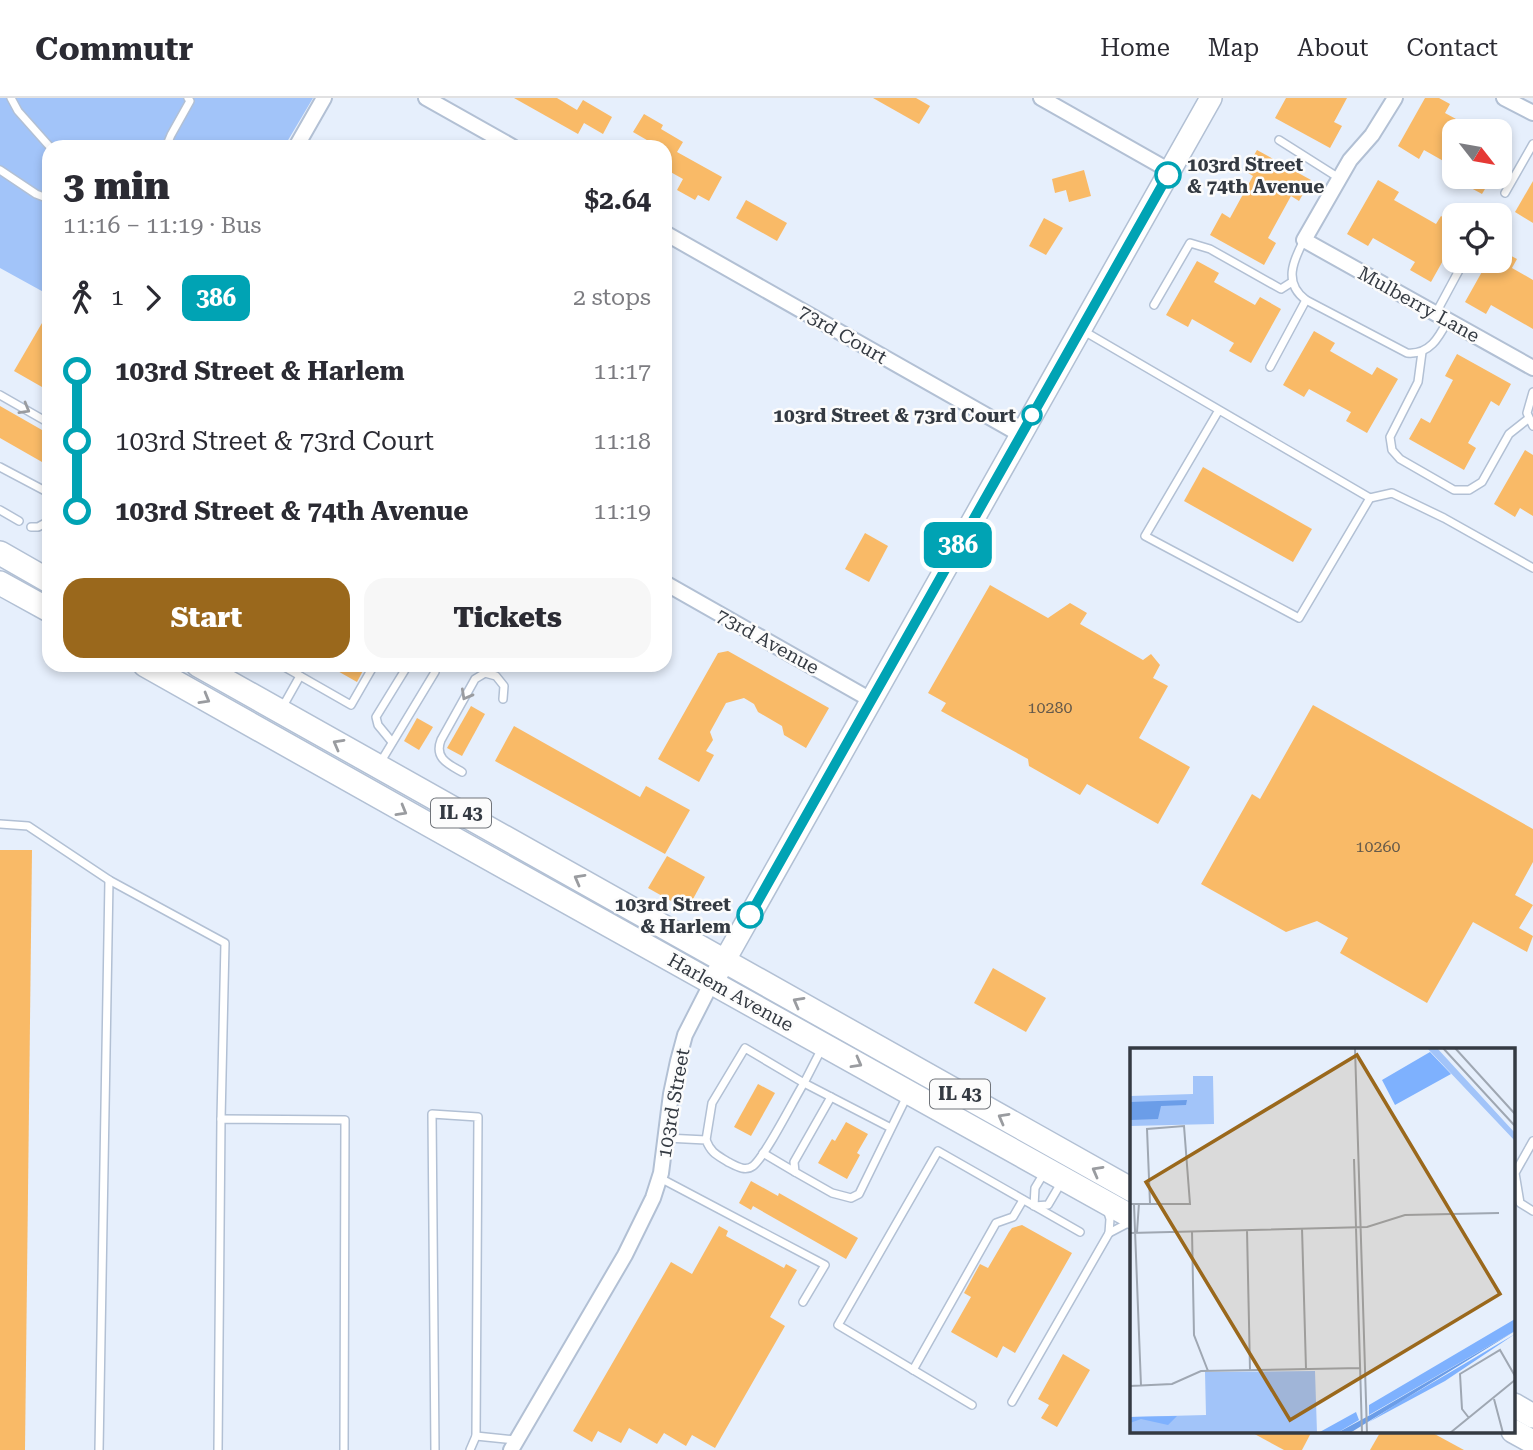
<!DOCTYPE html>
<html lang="en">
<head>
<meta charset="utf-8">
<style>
	body { margin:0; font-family:"Roboto Serif",serif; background:#f7f7f7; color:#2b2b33; height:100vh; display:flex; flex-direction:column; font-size:26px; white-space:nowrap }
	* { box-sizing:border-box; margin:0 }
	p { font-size:23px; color:#7c7c81 }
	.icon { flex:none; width:38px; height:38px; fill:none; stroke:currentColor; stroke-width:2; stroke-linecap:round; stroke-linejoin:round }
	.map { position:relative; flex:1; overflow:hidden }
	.panel { position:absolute; left:42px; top:42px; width:630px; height:532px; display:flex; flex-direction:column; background:#fff; border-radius:21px; box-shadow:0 4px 10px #0003 }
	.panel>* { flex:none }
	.badge { padding:0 14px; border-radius:10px; font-size:24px; line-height:46px }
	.needle { width:46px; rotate:121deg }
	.fabs { position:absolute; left:1442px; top:21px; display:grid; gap:14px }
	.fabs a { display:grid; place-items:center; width:70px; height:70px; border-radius:14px; background:#fff; box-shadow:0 4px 10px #0003; font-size:35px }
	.map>.badge { position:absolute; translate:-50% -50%; box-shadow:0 0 0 4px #fff }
	.legs { display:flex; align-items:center; gap:10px; height:77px; padding:0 21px; font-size:23px }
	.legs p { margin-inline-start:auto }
	.overview { display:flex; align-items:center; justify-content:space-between; height:119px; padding:0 21px }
	h1 { font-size:38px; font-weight:800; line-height:52px }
	.primary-button { display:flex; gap:14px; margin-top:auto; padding:14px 21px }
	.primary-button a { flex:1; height:80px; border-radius:21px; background:#9a681c; color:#fff; font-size:28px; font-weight:800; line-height:80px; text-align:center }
	.primary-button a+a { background:#f7f7f7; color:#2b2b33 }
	ul { padding:0 21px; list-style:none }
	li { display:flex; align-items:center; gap:24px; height:70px; font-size:26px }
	li i { display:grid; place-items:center; width:10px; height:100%; margin:0 9px; background:currentColor }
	li i::after { content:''; width:18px; height:18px; margin:-9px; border:5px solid; border-radius:50%; background:#fff }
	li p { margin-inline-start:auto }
	li:first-child i { background:linear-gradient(#0000 50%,currentColor 0) }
	li:last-child i { background:linear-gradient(currentColor 50%,#0000 0) }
	header { display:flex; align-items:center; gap:42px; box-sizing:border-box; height:98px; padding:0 35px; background:#fff; border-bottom:2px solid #e1e1e2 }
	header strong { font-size:33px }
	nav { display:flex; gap:38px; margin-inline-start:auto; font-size:24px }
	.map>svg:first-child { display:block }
</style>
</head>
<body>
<header>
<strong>Commutr</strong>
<nav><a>Home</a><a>Map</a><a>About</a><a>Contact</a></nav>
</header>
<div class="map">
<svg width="1533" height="1352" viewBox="0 0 1533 1352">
	<rect width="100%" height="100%" fill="#e6effc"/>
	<polygon fill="#a2c4f9" points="0,0 313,0 284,49 49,49 49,197 0,170"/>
	<g fill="#f9ba67">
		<polygon points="514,0 557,0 577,12 583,2 612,19 603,36 584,25 578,36"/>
		<polygon points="873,0 916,0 930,8 919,26"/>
		<polygon points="1286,0 1347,0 1334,24 1342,28 1330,50 1275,20"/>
		<polygon points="1425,0 1439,0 1450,6 1445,15 1478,33 1454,33 1454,69 1424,52 1419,61 1398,48"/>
		<polygon points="644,16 663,27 661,31 683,44 677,54 722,79 709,103 698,97 695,102 677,92 683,81 667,72 665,75 665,49 659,49 633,34"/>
		<polygon points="1257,52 1311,82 1299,103 1291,98 1268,140 1276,145 1264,167 1210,137 1222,115 1230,120 1253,78 1245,73"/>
		<polygon points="1084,72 1091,98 1069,104 1066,92 1055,95 1052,81"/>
		<polygon points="1451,79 1492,79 1482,96"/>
		<polygon points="1378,82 1399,94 1394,102 1436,126 1441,118 1454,126 1454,143 1431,184 1410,172 1415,164 1373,140 1368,148 1347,136"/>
		<polygon points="1533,83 1533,125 1515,114"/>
		<polygon points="746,102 787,125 777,143 736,120"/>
		<polygon points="1044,120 1063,130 1046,157 1029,148"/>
		<polygon points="1500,152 1517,161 1512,170 1533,182 1533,231 1491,207 1486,216 1465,204 1488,163 1500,163"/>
		<polygon points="1197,163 1219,175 1214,184 1255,207 1260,199 1281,211 1251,265 1229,253 1234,245 1192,221 1188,229 1166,217"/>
		<polygon points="49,213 49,293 14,273"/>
		<polygon points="1314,233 1335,245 1330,253 1372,277 1377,269 1398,281 1367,335 1346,323 1351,314 1309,291 1304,299 1283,287"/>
		<polygon points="1457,256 1511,286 1499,308 1491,303 1468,345 1476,350 1464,372 1409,341 1421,320 1430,325 1453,282 1445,278"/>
		<polygon points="0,308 49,336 49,368 0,340"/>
		<polygon points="1525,352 1533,357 1533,418 1520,410 1515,419 1494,406"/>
		<polygon points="1203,369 1312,431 1293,464 1184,403"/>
		<polygon points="865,435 888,448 869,484 845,471"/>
		<polygon points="990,487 1048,520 1070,505 1087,515 1080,526 1143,562 1151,556 1160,567 1153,580 1168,588 1139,640 1190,669 1158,726 1087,686 1080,697 1029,668 1028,661 941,613 946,605 928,595"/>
		<polygon points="728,553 829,610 806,650 784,637 782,628 758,614 754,606 744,600 726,605 710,634 713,642 706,653 714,657 699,684 658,661 718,555"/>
		<polygon points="327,567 366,567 357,584"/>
		<polygon points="1313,607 1533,731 1533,764 1515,797 1533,807 1519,830 1533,838 1527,854 1473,824 1427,905 1340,855 1348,840 1317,823 1286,834 1201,786 1252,696 1260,701"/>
		<polygon points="471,608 485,616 462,658 447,650"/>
		<polygon points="417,620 433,629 419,652 404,643"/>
		<polygon points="514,628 640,699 646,688 690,712 665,756 495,663"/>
		<polygon points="0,752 32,752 25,1352 0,1352"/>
		<polygon points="667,758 705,779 687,812 648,790"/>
		<polygon points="993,870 1046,900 1026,934 974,905"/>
		<polygon points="758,986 775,995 751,1038 734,1029"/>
		<polygon points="846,1024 868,1036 857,1055 860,1057 847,1081 818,1065 832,1041 835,1043"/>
		<polygon points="751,1083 778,1098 779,1095 858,1140 846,1161 753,1108 751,1112 739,1105"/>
		<polygon points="1022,1127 1072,1155 1015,1255 1003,1248 997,1260 951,1234 971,1199 964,1195 980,1166 988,1170 1009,1134 1012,1130"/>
		<polygon points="719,1128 728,1133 726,1138 784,1170 786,1166 797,1172 770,1219 785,1228 715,1350 692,1337 686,1348 664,1335 657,1346 629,1330 621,1345 598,1333 592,1344 573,1333 671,1164 692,1176"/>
		<polygon points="1063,1256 1090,1272 1057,1329 1041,1320 1049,1307 1038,1301"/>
		<polygon points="1249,1333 1312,1333 1302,1352 1284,1352"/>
		<polygon points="1381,1333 1429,1333 1464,1352 1370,1352"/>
	</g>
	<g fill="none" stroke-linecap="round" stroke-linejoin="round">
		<defs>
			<g id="lane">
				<polyline points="11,0 18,13 50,49"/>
				<polyline points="1279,42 1339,80"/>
				<polyline points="166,49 171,37 190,3 188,0"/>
				<polyline points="0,72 36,96 49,101"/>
				<polyline points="1505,95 1533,46"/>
				<path d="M1304 142C1293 163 1283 185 1306 202L1407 255C1430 257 1439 239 1448 222"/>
				<polyline points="1154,207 1190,145 1210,151 1281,191 1292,184"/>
				<polyline points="1436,215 1464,163"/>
				<polyline points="1082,232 1370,400 1299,520 1145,438 1219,312"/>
				<polyline points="1422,254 1418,284 1390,339 1392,352 1400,361 1454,392 1469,392 1482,384 1509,336 1528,321"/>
				<polyline points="1270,269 1306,202"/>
				<polyline points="1533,294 1527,315 1533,328"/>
				<polyline points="0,297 49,325"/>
				<polyline points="0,369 49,395"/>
				<polyline points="1370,400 1392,395 1444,420 1533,470"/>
				<polyline points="0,412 19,423"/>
				<polyline points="31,429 38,429 49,423"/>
				<polyline points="281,567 351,607 374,567"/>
				<polyline points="282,610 300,578"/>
				<polyline points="392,644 378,627 376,619 408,567"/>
				<polyline points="380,665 435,574 431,567"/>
				<path d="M462 674C448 666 434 660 441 642L475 581 485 575 496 578 504 588 503 601"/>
				<polyline points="0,726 28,728 109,782 225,845 221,1021"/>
				<polyline points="891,1030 831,999 794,1064 795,1074 832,1095 851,1100 859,1096 907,998"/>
				<path d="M666 1040 706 1042C711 1055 717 1057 728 1064 736 1068 745 1074 753 1068 765 1059 794 1001 804 985L831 999"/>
				<polyline points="706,1042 712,1005 745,950 804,985 822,950"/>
				<polyline points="1533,1043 1515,1075 1520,1105 1533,1113"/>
				<polyline points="763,1055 795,1074"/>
				<polyline points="1044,1075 1035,1090 1034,1108 1048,1107 1061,1085"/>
				<polyline points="660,1080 825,1167 803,1204"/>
				<polyline points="1109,1135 1130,1124"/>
				<polyline points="913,1272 996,1125 1013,1119 1023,1102"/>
				<polyline points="1012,1304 1109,1135 1110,1121 1107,1111"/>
				<polyline points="972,1307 838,1227 938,1053 1080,1134"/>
				<polyline points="476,1338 516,1342"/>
				<polyline points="99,1352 109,782"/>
				<polyline points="218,1352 221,1021 345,1022 344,1352"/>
				<polyline points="435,1352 432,1016 478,1019 476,1338 470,1352"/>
			</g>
			<g id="street">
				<polyline points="426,0 513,49"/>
				<polyline points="1041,0 1170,73"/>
				<polyline points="1395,0 1372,37 1350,62 1304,142 1533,270"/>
				<polyline points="1504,0 1533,15"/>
				<polyline points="296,49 324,0"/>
				<polyline points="665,135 1021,337"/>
				<polyline points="665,485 871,602"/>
				<polyline points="511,1352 625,1157 653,1100 661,1075 671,996 678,963 685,937 712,884"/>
			</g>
			<polyline id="secondary" points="717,876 1211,0"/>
			<g id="primary">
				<polyline points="0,455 49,483"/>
				<polyline points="0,485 49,512"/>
				<path d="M145 567C473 753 804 935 1132 1119"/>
				<polyline points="198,567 1132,1092"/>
				<polyline points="1514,1307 1533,1318"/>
				<polyline points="1513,1333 1533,1344"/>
			</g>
		</defs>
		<use href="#lane" stroke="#b2c0d4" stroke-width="10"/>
		<use href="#street" stroke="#b2c0d4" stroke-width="18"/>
		<use href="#secondary" stroke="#b2c0d4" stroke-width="24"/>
		<use href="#primary" stroke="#b2c0d4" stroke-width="26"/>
		<use href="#lane" stroke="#fff" stroke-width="7"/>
		<use href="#street" stroke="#fff" stroke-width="14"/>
		<use href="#secondary" stroke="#fff" stroke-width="21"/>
		<use href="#primary" stroke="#fff" stroke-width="23"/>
	</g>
	<defs><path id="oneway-chevron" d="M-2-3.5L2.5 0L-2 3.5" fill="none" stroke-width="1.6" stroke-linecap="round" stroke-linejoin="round" transform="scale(1.75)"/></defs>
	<g stroke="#9a9ca0">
		<use href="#oneway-chevron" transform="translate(25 311) rotate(30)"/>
		<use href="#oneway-chevron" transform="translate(466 597) rotate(119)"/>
		<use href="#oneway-chevron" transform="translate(205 601) rotate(30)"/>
		<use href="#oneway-chevron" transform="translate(338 646) rotate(-151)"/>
		<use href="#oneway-chevron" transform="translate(402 713) rotate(30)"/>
		<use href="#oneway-chevron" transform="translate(579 781) rotate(-151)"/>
		<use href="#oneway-chevron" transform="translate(798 904) rotate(-151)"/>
		<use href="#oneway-chevron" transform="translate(857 965) rotate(29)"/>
		<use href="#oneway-chevron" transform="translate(1003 1020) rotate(-151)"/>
		<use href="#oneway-chevron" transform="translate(1097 1073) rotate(-151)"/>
	</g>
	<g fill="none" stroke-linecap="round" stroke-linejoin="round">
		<defs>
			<polyline id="line-1" points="750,817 1168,77"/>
		</defs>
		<use href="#line-1" stroke="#fff" stroke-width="16"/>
		<use href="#line-1" stroke="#00a3b4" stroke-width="10"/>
	</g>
	<g fill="#fff" stroke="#00a3b4" stroke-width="3.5">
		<circle cx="1168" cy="77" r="12"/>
		<circle cx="1032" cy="317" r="9"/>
		<circle cx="750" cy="817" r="12"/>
	</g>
	<g text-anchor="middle" stroke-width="5" stroke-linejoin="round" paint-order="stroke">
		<g font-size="16" fill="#655a4b">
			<text x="1050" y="615">10280</text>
			<text x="1378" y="754">10260</text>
		</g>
		<g fill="#fcfcfc" stroke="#70747a" stroke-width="2">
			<rect x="431" y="700.5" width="60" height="29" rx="5"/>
			<rect x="930" y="981.5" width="60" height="29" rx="5"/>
		</g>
		<g font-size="18" font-weight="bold" fill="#343a42">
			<text x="461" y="721">IL 43</text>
			<text x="960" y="1002">IL 43</text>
		</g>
		<g font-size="19" font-weight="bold" fill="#343a42" stroke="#fcfcfc" text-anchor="end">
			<text x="1187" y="73" text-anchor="start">103rd Street<tspan x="1187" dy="22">&amp; 74th Avenue</tspan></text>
			<text x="1016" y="324">103rd Street &amp; 73rd Court</text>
			<text x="731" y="813">103rd Street<tspan x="731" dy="22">&amp; Harlem</tspan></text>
		</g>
		<g font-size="19" fill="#343a42" stroke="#fcfcfc">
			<text transform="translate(1419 206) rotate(29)" y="7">Mulberry Lane</text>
			<text transform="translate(843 236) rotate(30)" y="7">73rd Court</text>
			<text transform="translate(768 543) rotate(29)" y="7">73rd Avenue</text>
			<text transform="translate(731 894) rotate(29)" y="7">Harlem Avenue</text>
			<text transform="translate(673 1005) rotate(-80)" y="7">103rd Street</text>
		</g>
	</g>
	<g transform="translate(1130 950)">
		<rect width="385" height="385" fill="#e6effc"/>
		<path d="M297 0H307L385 85V93ZM63 28H83L84 76 0 78V48L63 46ZM185 323 187 385H0V369L76 367 75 324Z" fill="#a2c4f9"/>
		<path d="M300 4 321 26 265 57 252 32ZM385 271V283L239 367V357ZM385 286 315 333 239 374 268 355ZM226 364 229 372 207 385H188ZM47 368 38 377 11 371 0 375V369Z" fill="#7eb1fe"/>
		<path d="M57 52 56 57 31 58 28 71 0 72V54ZM385 283 220 385H207L242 366Z" fill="#6b9de8"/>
		<path fill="none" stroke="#9fa7b2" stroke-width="2" d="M225 0 237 385M313 0 385 78M325 0 385 66M224 111 232 385M0 156H60L54 78 17 81 20 155M4 156 11 338M172 180 176 321M117 182 120 322M62 183 64 287 78 323M7 184 9 155M0 185 237 179 275 167 369 165M0 338 42 336 71 323 231 320M364 351 373 385M339 370 332 361 330 326 370 302 385 328M320 385 385 332"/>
		<path fill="#9a681c" fill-opacity="0.15" stroke="#9a681c" stroke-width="3.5" d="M227 7 370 246 160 372 16 134Z"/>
		<rect width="385" height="385" fill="none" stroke="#343a42" stroke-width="3.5"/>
	</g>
</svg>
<div class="fabs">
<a><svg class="needle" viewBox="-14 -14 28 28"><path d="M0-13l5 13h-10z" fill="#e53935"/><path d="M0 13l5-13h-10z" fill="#7c7c81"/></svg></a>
<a><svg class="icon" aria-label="locate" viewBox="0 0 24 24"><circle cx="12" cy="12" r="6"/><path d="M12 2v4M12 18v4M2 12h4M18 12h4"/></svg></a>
</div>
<b class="badge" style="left:958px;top:447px;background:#00a3b4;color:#fff">386</b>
<section class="panel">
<div class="overview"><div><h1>3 min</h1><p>11:16 – 11:19 · Bus</p></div><b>$2.64</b></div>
<div class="legs"><svg class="icon" aria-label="walk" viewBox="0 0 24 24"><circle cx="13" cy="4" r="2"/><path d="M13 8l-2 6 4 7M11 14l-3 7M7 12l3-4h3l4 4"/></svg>1<svg class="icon" aria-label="forward" viewBox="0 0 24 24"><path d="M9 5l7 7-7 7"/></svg><b class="badge" style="background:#00a3b4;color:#fff">386</b><p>2 stops</p></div>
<ul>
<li><i style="color:#00a3b4"></i><b>103rd Street &amp; Harlem</b><p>11:17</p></li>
<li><i style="color:#00a3b4"></i><span>103rd Street &amp; 73rd Court</span><p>11:18</p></li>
<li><i style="color:#00a3b4"></i><b>103rd Street &amp; 74th Avenue</b><p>11:19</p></li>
</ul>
<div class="primary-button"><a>Start</a><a>Tickets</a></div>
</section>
</div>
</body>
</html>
